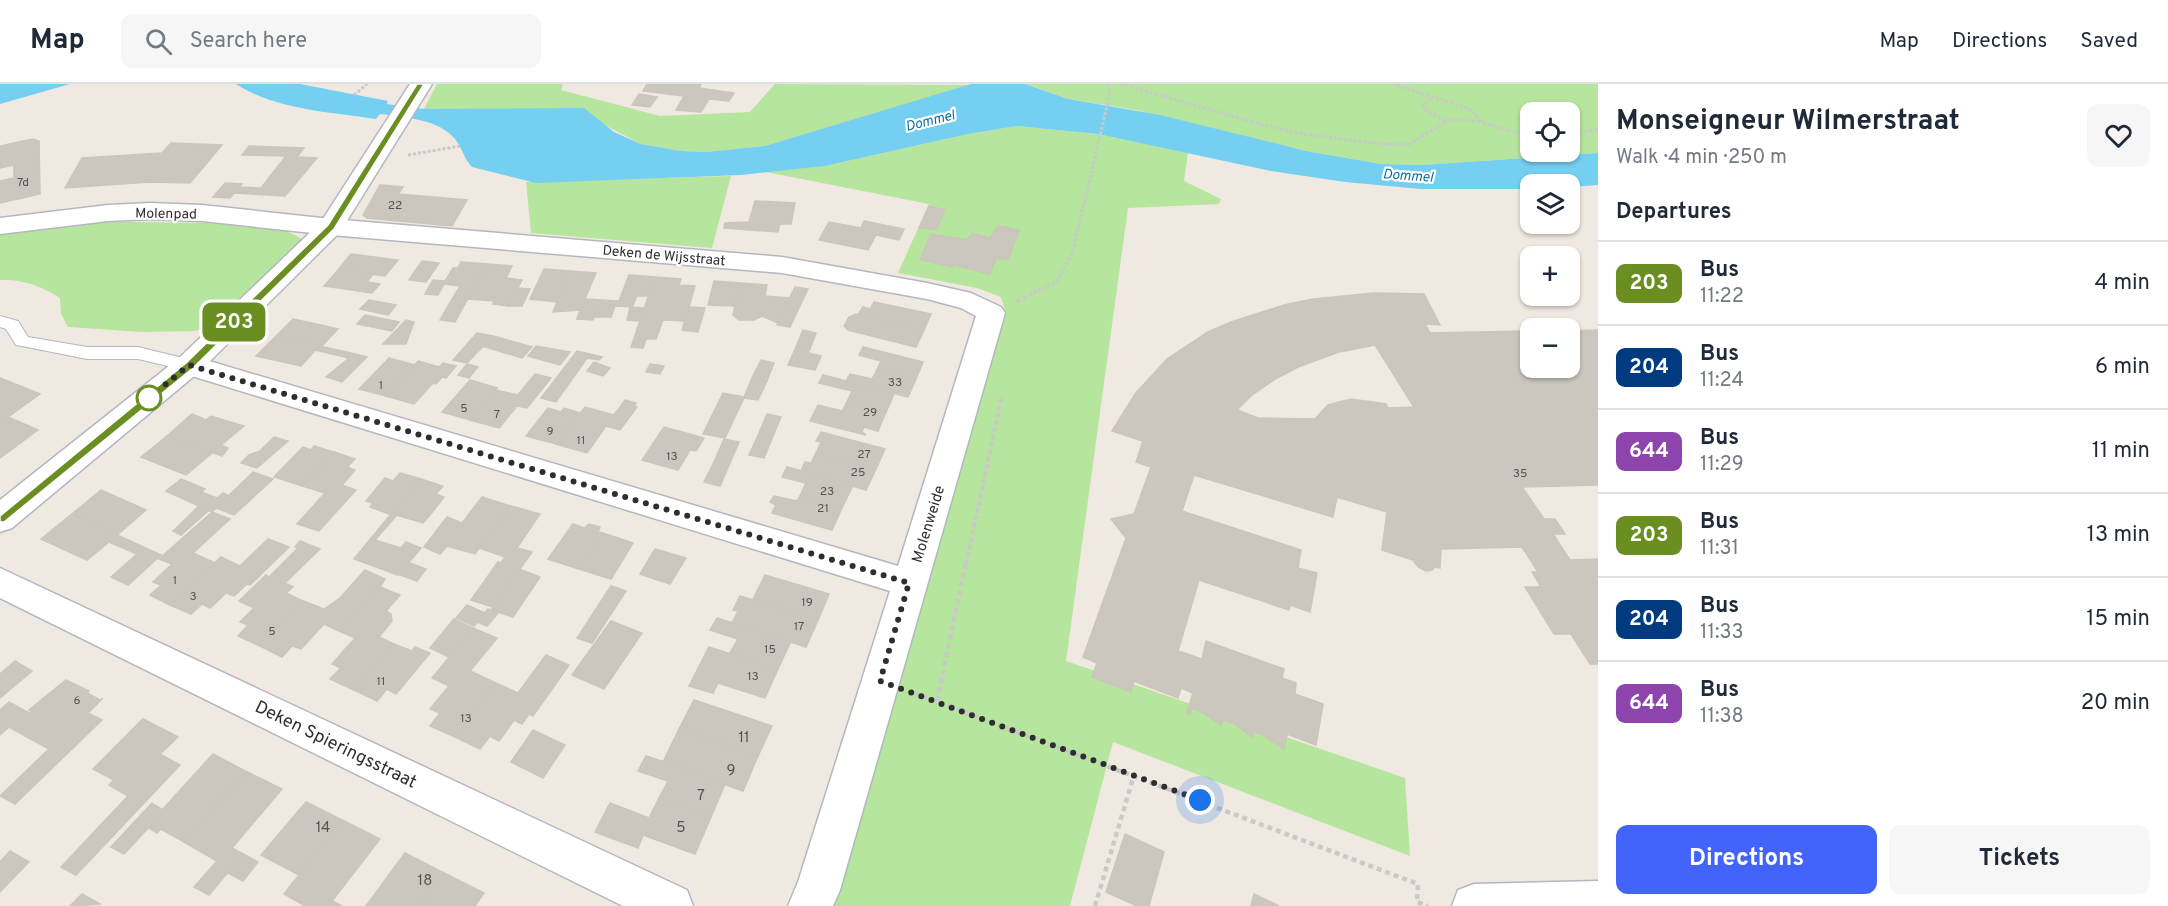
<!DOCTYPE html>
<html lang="en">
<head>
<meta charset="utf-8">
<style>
	body { margin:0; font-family:Overpass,sans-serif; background:#f6f6f7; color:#1f2937; height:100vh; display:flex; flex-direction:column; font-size:22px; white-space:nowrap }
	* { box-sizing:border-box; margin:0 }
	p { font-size:20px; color:#747a83 }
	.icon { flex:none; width:33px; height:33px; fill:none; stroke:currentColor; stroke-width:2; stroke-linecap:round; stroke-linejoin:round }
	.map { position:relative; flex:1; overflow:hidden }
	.side { display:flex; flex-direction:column; background:#fff; width:570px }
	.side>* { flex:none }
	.badge { padding:0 12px; border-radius:9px; font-size:21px; line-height:39px }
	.tools { position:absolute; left:1520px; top:18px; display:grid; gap:12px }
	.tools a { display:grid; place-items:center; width:60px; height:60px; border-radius:12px; background:#fff; box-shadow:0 2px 4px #0004; font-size:30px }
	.you { position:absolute; width:30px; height:30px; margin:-15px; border:4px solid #fff; border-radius:50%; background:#1a73e8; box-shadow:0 0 0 9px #1a73e833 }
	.map>.badge { position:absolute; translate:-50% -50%; box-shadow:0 0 0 3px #fff }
	h2 { padding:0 18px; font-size:22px; line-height:54px }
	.round { display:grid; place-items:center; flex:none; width:63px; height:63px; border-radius:12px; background:#f6f6f7 }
	.summary { display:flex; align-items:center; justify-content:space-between; height:102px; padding:0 18px }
	h1 { font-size:28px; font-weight:700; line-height:45px }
	.button { display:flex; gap:12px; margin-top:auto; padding:12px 18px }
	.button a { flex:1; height:69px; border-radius:12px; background:#4264fb; color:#fff; font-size:24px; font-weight:700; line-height:69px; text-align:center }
	.button a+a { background:#f6f6f7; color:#1f2937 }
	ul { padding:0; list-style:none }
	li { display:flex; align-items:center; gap:18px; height:84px; padding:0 18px; border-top:2px solid #e0e1e3 }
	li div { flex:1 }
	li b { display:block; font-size:22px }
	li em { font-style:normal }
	li .badge { min-width:66px; font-weight:700; text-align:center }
	header { display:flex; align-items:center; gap:36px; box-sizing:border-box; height:84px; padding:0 30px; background:#fff; border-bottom:2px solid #e0e1e3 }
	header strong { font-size:28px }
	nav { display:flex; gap:33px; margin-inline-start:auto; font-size:21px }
	.search { width:420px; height:54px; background:#f6f6f7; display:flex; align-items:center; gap:15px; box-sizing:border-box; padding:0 21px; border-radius:12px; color:#747a83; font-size:22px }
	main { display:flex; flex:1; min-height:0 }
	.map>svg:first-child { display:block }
</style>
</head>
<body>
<header>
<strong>Map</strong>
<div class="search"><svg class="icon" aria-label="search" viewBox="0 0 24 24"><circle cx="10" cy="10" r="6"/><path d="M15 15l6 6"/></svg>Search here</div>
<nav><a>Map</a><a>Directions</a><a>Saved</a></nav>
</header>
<main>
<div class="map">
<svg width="1598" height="822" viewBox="0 0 1598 822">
	<rect width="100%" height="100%" fill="#efe9e1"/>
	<g fill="#b6e59e" fill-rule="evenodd">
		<polygon points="437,0 563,0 561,6 660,32 750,28 775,0 971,1 765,62 706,68 681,67 641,60 603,40 424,25"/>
		<path d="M1025 0H1598V69L1422 81 1381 80 1306 67 1136 26 1068 15ZM1530 28H1569V68H1530Z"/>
		<path d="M1017 42 1098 50 1188 69 1184 97 1221 115 1219 120 1128 124 1066 577 1405 694 1410 772 1113 658 1070 822H831C899 627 944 425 1005 227L1001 213 977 204 898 189 929 120 766 88 825 82 968 50Z"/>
		<polygon points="731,92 712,164 531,149 526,98"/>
		<path d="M82 137 208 139 285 146 302 155 217 241 195 247 142 248 68 243 61 230 60 214C41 202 23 195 0 196V150Z"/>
	</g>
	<g fill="#75cff0">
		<polygon points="0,0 70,0 0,20"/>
		<path d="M236 0H300L388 17 387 20 424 25 584 24 614 48 641 60 681 67 706 68 765 62 971 0H1025L1068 15 1160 31 1306 67 1381 80 1422 81 1598 69V101L1569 103V100H1530V105H1421L1345 98 1271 87 1098 50 1017 42 968 50 825 82 741 91 536 99 472 83C464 75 462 63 455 55 439 35 403 33 380 30L376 35C330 28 276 26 236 0Z"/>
	</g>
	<g fill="#cbc7bf" stroke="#cbc5ba" stroke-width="1.5" fill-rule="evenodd">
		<polygon points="647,0 701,0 699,4 734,9 729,17 709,15 701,28 676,26 684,12 643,7"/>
		<polygon points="639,10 657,13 650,23 632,21"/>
		<polygon points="33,55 39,57 40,110 0,119 0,97 14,94 14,81 0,84 0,62"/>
		<polygon points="171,59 222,61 190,99 150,98 65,104 82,74 162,69"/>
		<polygon points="249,62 304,64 297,73 317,74 285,112 234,109 230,114 213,113 225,99 242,100 239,103 261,104 286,72 242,71"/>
		<polygon points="380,101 403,103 398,110 467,116 452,142 367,134 363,131"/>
		<polygon points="755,117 795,119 791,140 780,140 778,148 724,144 725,139 749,138"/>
		<polygon points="929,122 945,126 936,146 919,144"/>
		<polygon points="864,137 904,145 899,156 876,151 868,166 819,156 829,138 861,144"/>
		<polygon points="998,142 1019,146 1008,176 996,174 990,190 954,181 953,183 920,176 931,150 967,156 972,149 990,154"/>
		<polygon points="351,170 398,176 385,192 338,186"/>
		<polygon points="422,177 439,179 426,198 409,196"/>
		<polygon points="461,178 487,180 455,238 440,236 460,202 444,200 438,211 425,210 433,196 445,197 453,184 458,184"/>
		<polygon points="487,180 512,182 506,194 522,196 508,222 493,220 495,217 468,215"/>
		<polygon points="544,185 570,187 557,218 530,215"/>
		<polygon points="338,186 373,190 367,198 380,200 372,209 324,202"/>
		<polygon points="570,187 596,189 585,215 601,216 593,236 577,235 580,226 553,228"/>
		<polygon points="629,191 655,193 647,212 637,212 632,223 615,222 611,233 594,233 601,216 619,217"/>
		<polygon points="655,193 681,195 679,201 695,202 685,237 663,236 656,255 646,255 643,264 631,263"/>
		<polygon points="714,197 740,199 735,222 708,221"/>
		<polygon points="740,199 767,201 765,212 790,214 778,239 762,232 754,236 739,236 733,231"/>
		<polygon points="795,203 808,205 798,226 785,223"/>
		<polygon points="517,204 530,205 522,222 508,222"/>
		<path d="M1374 209 1424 210 1440 241 1425 240 1430 249 1530 247V284H1569V247L1598 246V401L1522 403 1544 435H1555L1565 450H1553L1570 476 1598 475V580H1590L1571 550H1554L1525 503H1541L1532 488H1538L1522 463 1441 465 1440 484 1435 483 1432 486 1426 487 1418 483 1413 476 1382 466 1387 428 1337 413 1333 433 1194 391 1182 427 1301 466 1298 484 1317 489 1310 528 1290 521 1289 526 1199 496 1178 567 1202 575 1206 557 1284 585 1282 594 1296 599 1295 610 1323 620 1316 661 1287 650 1284 665 1263 651 1254 647 1252 653 1233 639 1223 636 1221 641 1202 628 1192 624 1190 630 1187 628 1193 609 1181 604 1178 614 1134 597 1131 608 1092 593 1097 579 1083 573 1126 454 1111 435 1134 430 1151 383 1136 378 1143 357 1112 347 1135 310 1167 275 1208 248 1231 238 1284 221 1313 215ZM1375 261 1414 323 1388 324 1386 320 1351 315 1328 321 1315 335 1258 334 1237 326 1252 311 1277 294 1298 283 1339 268Z"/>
		<polygon points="369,216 396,221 388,231 360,225"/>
		<polygon points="874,218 931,230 924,246 858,231 863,223 870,225"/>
		<polygon points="630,223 644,224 640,237 627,236"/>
		<polygon points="689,223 705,224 698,248 682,246"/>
		<polygon points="785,223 798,226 790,243 777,241"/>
		<polygon points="856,230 865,233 924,246 916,263 848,246 844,242 849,233"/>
		<polygon points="365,231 399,238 392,247 357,240"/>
		<polygon points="293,235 325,242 338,245 321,263 275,253"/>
		<polygon points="406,236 414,238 406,260 383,260"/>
		<polygon points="803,246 816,249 810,265 796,263"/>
		<polygon points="477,249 493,252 467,279 453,276"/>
		<polygon points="493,252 532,263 522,274 482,262"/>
		<polygon points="275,253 319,262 301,282 256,272"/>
		<polygon points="319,262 351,269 367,273 342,298 326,293 349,274 315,266"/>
		<polygon points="536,262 570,268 560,281 528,272"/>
		<polygon points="796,263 810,265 808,269 821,272 815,286 788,281"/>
		<polygon points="863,263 923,278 916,295 877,286 881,277 859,271"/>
		<polygon points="577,267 602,273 599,276 587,274 556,318 541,314"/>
		<polygon points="389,274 415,281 386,312 359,305"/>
		<polygon points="761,276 774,279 767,297 752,294"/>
		<polygon points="418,277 439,283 443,279 456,282 446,294 442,293 436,300 433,299 414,320 386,312"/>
		<polygon points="594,278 610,284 603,292 587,287"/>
		<polygon points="467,280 478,283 469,294 458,291"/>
		<polygon points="650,280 664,282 660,290 646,288"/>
		<polygon points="877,286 916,295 908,313 846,297 850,290 872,295"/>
		<polygon points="535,290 551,294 527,324 517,322 499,344 470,336 496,306 518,311"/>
		<polygon points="823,291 894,309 894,310 886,328 847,318 852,307 819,299"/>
		<polygon points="0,294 40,310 8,333 38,346 0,374"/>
		<polygon points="752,294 767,297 758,316 744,314 725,354 703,350 723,309 744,313"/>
		<polygon points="470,296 497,304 470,336 442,328"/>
		<polygon points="625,316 636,319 634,323 637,323 620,346 606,342 587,369 556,360 585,323 614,331"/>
		<polygon points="847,318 886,328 878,347 864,343 862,348 866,351 810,337 818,321 842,327"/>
		<polygon points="548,324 561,328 564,324 580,329 556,360 526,352"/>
		<polygon points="192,330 206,336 211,332 244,342 221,361 228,364 222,372 167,352"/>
		<polygon points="767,330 781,333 773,352 759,349"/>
		<polygon points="664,343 704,354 696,367 690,366 678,386 642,376"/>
		<polygon points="821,348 885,365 876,385 816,369 821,358 816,357"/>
		<polygon points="759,349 773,352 764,374 749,371"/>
		<polygon points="167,352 212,369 186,391 141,373"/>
		<polygon points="274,353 288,357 257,384 241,379 249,371 260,367"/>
		<polygon points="724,355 739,358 730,379 715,376"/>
		<polygon points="314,362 334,368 302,402 274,393 303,363 311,366"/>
		<polygon points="334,368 355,375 347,383 355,386 342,401 356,406 319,447 297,440 325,409 302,402"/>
		<polygon points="816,369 876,385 866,406 787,383 801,387 805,378 811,379"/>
		<polygon points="715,376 730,379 720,402 704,398"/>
		<polygon points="787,383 853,401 842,424 800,412 806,399 782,393"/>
		<polygon points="253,388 273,395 234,431 216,424"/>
		<polygon points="400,389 421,395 392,431 370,423 373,419 366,417 385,394 393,397"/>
		<polygon points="181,395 205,405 201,408 217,414 223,409 229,412 212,428 166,407"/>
		<polygon points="421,395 443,402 436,410 444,413 430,431 423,439 393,430"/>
		<polygon points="101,406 146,426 117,451 72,430"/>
		<polygon points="774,412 797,417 800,412 842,424 832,446 772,429 776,421 770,418"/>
		<polygon points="482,413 511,422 475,470 447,462 440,470 424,463 447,433 462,439"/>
		<polygon points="511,422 540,430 517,464 532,468 493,523 471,516 498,478 501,479 505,473 479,464"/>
		<polygon points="198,423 208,427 181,451 173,447"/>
		<polygon points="212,428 230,435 193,469 215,479 170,521 150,511 161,501 153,498 172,480 159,475"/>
		<polygon points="72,430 117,451 161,471 128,501 111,493 137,470 109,458 87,476 41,455"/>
		<polygon points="391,430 397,431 375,456 401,464 406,458 421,464 398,491 354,475"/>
		<polygon points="573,440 584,444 589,440 600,443 598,448 603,449 579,485 548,475"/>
		<polygon points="603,449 633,459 611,495 579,485"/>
		<polygon points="268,455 289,463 250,501 247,500 234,512 226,509 210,524 202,520 191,530 170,521 221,473 240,482"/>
		<polygon points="300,457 320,465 285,499 293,503 286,509 303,517 260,562 238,552 248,541 240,538 254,524 239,517 266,491 269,493 298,464 295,463"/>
		<polygon points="655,465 686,474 670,500 640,490"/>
		<polygon points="410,479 426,485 417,497 400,491"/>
		<polygon points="519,485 540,493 513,533 491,526"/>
		<polygon points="365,486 385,495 339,547 324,540 301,565 292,562 282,573 260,562 303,517 324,525 340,514"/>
		<polygon points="765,491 829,510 818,536 753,515"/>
		<polygon points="385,495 380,503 400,511 386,527 391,530 392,537 379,553 394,560 354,606 330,595 341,584 332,580 355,554 339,547"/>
		<polygon points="611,502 626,507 592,559 577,554"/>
		<polygon points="740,512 818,536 806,563 732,539 738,527 733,526"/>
		<polygon points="467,521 485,529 474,542 456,534"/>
		<polygon points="488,525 498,529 487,542 477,538"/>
		<polygon points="717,534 791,557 778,585 730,569 738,555 710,546"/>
		<polygon points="454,535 473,544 449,573 430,564"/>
		<polygon points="611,537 642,549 604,605 572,591"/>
		<polygon points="473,544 497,554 470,587 496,599 455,653 430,642 440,629 430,625 449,602 432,594"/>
		<polygon points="394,560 412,567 415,563 430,569 396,610 387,605 377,617 354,606"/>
		<polygon points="709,563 778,585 765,614 718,599 713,609 689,602"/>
		<polygon points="546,571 569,581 533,632 529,630 522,640 514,636 499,657 490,652 480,665 455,653 496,599 518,609"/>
		<polygon points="15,577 32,587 0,614 0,590"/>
		<polygon points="66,596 89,607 87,609 100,616 103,614 88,629 102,636 15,720 0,712 49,665 9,643 0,651 0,626 9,618 29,629 32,627 29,626"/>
		<polygon points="694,616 772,642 758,672 679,645"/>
		<polygon points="143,635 178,653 160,670 180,681 76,791 61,783 128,712 109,701 114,696 93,685"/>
		<polygon points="679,645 758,672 743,707 726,701 726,698 663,678"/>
		<polygon points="533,646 565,661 543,694 511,678"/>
		<polygon points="213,670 247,688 184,758 161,745 157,749 149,744 164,727 162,726"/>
		<polygon points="646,672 726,698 711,733 659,714 668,697 638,687"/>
		<polygon points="247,688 282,705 232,764 243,770 209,811 194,803 217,777 184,758"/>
		<polygon points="659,714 711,733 695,770 643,751 638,764 595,748 610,719 649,734"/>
		<polygon points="306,718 342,736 299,791 261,771"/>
		<polygon points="152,719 164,727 124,770 111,763"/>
		<polygon points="342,736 380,755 332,817 342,822 305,822 284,810"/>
		<polygon points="1125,750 1164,768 1149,822 1137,822 1106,808"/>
		<polygon points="10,767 29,778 0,808 0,778"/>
		<polygon points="405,769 444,789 420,822 366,822"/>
		<polygon points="243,770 258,778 243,797 228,789"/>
		<polygon points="444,789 484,809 475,822 420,822"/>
		<polygon points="82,810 100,820 70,822"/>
		<polygon points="1254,810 1279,822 1251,822"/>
	</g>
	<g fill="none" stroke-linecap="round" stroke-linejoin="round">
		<defs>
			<polygon id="service" points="0,232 18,237 28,253 87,263 138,263 195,277 198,281 195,285 189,287 138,275 87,275 22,262 16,261 6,245 0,243"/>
			<g id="minor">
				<polygon points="150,119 202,121 331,135 782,173 927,199 971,209 1001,223 1005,229 840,806 833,822 788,822 798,798 890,507 179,288 174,281 179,274 189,271 199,274 898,482 976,232 961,224 927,215 782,189 331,151 202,137 150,135 108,137 0,150 0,134 108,121"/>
				<polygon points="0,484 687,806 693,822 623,822 0,514"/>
				<polygon points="1598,797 1598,822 1452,822 1458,806 1474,800"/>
			</g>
			<polygon id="tertiary" points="410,0 432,0 340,148 199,288 12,444 0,448 0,416 179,274 321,138"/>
		</defs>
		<use href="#service" stroke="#b4b7c1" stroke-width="2"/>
		<use href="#minor" stroke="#b4b7c1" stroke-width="3"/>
		<use href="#tertiary" stroke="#b4b7c1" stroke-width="3"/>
		<g stroke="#c9c9c9" stroke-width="3" stroke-dasharray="3 2" stroke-linecap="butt">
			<polyline points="1121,0 1263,41 1303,50 1382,60 1410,60 1447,37 1458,35 1481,38"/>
			<polyline points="1393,0 1467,24 1473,27 1481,38 1530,53"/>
			<polyline points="354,11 367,0"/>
			<polyline points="1430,14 1423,22 1424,25 1447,37"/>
			<polyline points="1569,51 1598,45"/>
			<polyline points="408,71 460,62"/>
			<polyline points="1029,211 1057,197 1072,170 1109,14 1109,0"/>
		</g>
		<g stroke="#c9c9c9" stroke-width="4" stroke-dasharray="4.5 3" stroke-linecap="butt">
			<polyline points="1016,218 1032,210"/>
			<polyline points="966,480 1002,311"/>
		</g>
		<g stroke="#c9c9c9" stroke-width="4.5" stroke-dasharray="5 4" stroke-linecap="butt">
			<polyline points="914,609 1418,800 1417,818 1428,822"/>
			<polyline points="937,617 966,478"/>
			<polyline points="1095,822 1134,691"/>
		</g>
		<use href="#service" fill="#fff" fill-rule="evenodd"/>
		<use href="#minor" fill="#fff" fill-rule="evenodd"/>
		<use href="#tertiary" fill="#fff" fill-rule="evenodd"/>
	</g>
	<polygon fill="#6b8e23" stroke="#fff" stroke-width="1.5" points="417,0 424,0 334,145 193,284 4,438 0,438 0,432 186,279 328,141"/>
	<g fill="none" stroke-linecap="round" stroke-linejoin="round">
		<polyline stroke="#2e2e2e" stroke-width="6" stroke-dasharray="0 10.8" points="149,314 189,281 909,499 880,597 1200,716"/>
	</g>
	<circle fill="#fff" stroke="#6b8e23" stroke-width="3" cx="149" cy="314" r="12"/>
	<g text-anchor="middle" stroke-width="4.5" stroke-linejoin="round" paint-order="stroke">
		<g font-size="12" fill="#555452">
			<text x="23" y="102">7d</text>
			<text x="395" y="125">22</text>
			<text x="895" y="302">33</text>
			<text x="381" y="305">1</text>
			<text x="464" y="328">5</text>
			<text x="870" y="332">29</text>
			<text x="497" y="334">7</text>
			<text x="550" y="351">9</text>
			<text x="581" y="360">11</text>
			<text x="864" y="374">27</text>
			<text x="672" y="376">13</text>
			<text x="858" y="392">25</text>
			<text x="1520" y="393">35</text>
			<text x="827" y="411">23</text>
			<text x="823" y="428">21</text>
			<text x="175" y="500">1</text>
			<text x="193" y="516">3</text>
			<text x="807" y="522">19</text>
			<text x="799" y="546">17</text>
			<text x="272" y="551">5</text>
			<text x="770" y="569">15</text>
			<text x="753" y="596">13</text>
			<text x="381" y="601">11</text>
			<text x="77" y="620">6</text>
			<text x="466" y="638">13</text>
		</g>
		<g font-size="14" font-style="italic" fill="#0d6fa3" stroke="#fff">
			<text transform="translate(930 36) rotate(-14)" y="5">Dommel</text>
			<text transform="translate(1408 91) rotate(4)" y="5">Dommel</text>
		</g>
		<g font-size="14" fill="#2e2e2e" stroke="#fff">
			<text transform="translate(166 129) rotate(1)" y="5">Molenpad</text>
			<text transform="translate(664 171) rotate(5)" y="5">Deken de Wijsstraat</text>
		</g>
		<g font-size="15" fill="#2e2e2e" stroke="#fff">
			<text transform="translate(928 440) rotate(-73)" y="5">Molenweide</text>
		</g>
		<g font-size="15" fill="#555452">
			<text x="744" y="658">11</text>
			<text x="731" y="691">9</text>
			<text x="701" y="716">7</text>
			<text x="323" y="748">14</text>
			<text x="681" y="748">5</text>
			<text x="425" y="801">18</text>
		</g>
		<g font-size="18" fill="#2e2e2e" stroke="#fff">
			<text transform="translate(336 660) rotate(26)" y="6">Deken Spieringsstraat</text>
		</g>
	</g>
</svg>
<div class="tools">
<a><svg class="icon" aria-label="locate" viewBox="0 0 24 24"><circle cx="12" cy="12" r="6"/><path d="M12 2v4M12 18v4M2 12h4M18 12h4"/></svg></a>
<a><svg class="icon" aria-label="layers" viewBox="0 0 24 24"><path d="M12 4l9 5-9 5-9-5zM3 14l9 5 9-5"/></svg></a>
<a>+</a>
<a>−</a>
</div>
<div class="you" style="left:1200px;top:716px"></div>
<b class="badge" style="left:234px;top:238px;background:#6b8e23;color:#fff">203</b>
</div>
<section class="side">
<div class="summary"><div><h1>Monseigneur Wilmerstraat</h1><p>Walk · 4 min · 250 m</p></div><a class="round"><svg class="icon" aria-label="heart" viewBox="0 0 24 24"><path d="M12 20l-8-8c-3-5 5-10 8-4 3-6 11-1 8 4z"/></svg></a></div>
<h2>Departures</h2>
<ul>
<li><span class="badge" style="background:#6b8e23;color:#fff">203</span><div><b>Bus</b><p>11:22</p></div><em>4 min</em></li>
<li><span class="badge" style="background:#003b80;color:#fff">204</span><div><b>Bus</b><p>11:24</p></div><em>6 min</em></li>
<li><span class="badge" style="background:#8e44ad;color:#fff">644</span><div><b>Bus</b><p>11:29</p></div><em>11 min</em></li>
<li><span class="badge" style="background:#6b8e23;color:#fff">203</span><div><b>Bus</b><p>11:31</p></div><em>13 min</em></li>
<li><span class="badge" style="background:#003b80;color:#fff">204</span><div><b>Bus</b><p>11:33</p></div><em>15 min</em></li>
<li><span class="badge" style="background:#8e44ad;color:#fff">644</span><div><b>Bus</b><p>11:38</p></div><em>20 min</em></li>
</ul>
<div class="button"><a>Directions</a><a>Tickets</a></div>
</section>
</main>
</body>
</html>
